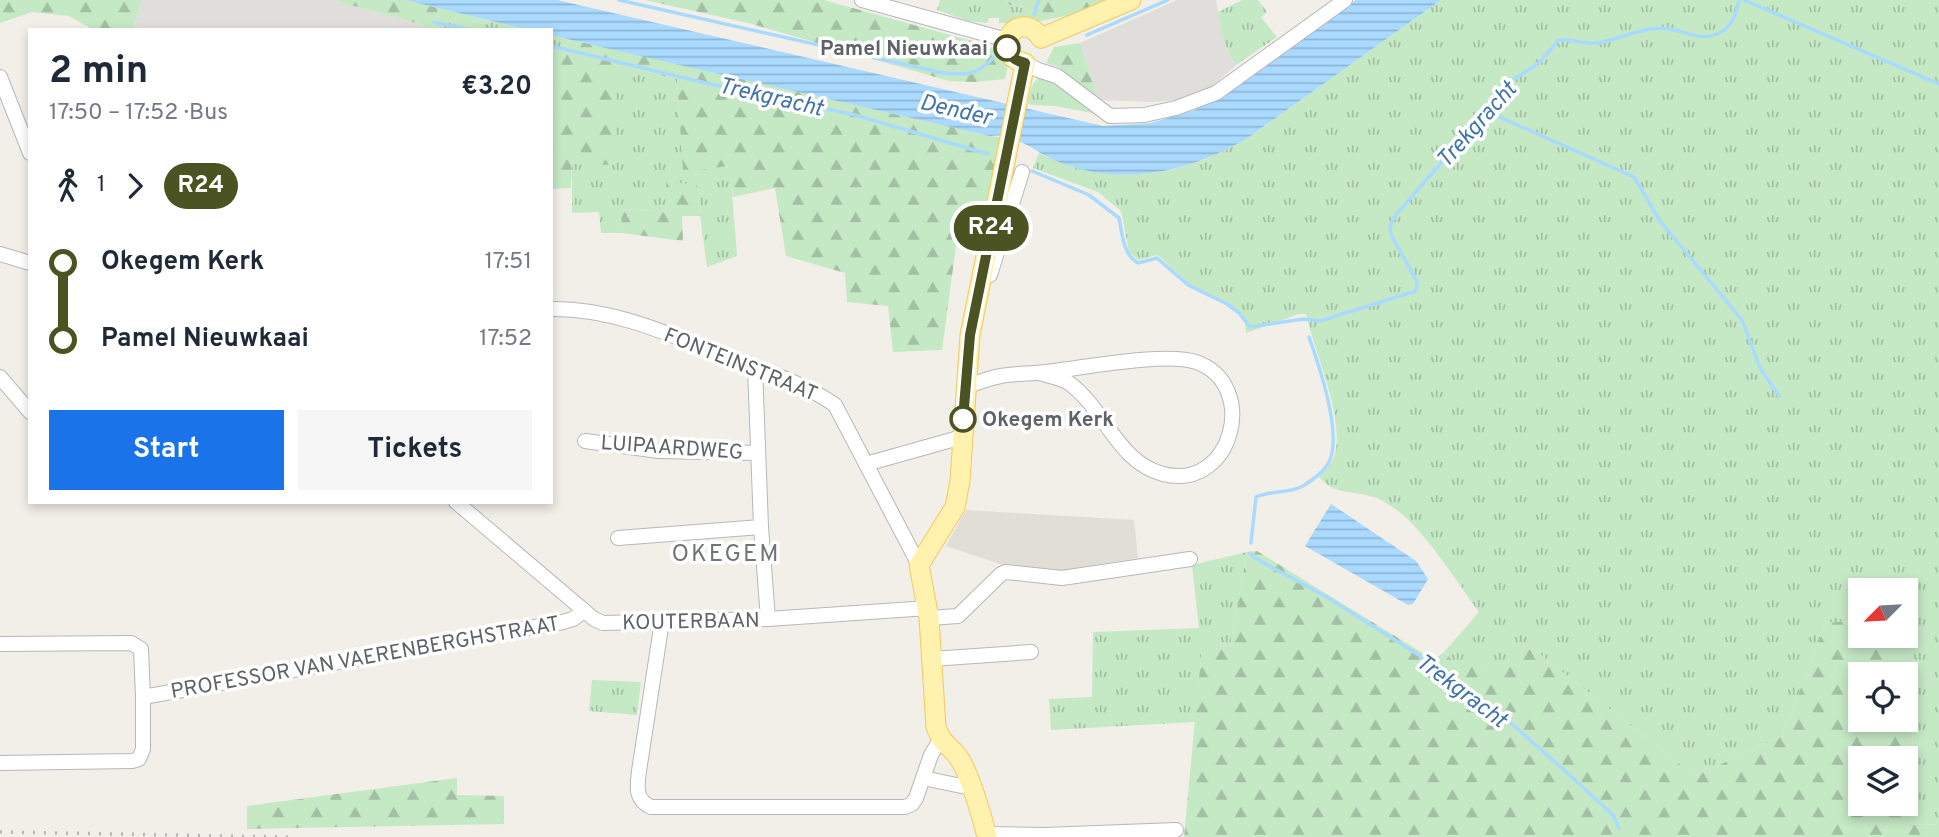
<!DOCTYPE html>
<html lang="en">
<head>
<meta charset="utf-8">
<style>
	body { margin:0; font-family:Overpass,sans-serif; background:#f6f6f7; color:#1f2937; height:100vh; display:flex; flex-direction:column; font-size:26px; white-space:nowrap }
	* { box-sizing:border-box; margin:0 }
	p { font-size:23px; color:#747a83 }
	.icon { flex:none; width:38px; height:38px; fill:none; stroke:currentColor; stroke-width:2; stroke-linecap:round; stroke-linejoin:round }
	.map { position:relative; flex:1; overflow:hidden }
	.panel { position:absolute; left:28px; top:28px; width:525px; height:476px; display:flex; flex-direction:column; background:#fff; border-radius:0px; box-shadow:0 4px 10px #0003 }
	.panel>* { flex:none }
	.badge { padding:0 14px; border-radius:23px; font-size:24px; line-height:46px }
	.needle { width:46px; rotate:246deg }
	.tools { position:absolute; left:1848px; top:578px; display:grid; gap:14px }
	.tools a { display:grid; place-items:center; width:70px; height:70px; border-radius:0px; background:#fff; box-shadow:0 4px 10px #0003; font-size:35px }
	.map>.badge { position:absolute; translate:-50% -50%; box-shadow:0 0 0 4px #fff }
	.legs { display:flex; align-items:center; gap:10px; height:77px; padding:0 21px; font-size:23px }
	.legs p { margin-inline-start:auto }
	.head { display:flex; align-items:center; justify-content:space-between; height:119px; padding:0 21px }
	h1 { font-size:38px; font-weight:700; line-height:52px }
	.button { display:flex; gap:14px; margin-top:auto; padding:14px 21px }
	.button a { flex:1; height:80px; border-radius:0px; background:#1a73e8; color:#fff; font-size:28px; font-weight:700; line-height:80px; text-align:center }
	.button a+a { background:#f6f6f7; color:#1f2937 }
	ul { padding:0 21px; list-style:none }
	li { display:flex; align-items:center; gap:24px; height:77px; font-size:26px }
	li i { display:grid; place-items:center; width:10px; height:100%; margin:0 9px; background:currentColor }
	li i::after { content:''; width:18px; height:18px; margin:-9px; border:5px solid; border-radius:50%; background:#fff }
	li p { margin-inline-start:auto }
	li:first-child i { background:linear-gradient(#0000 50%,currentColor 0) }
	li:last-child i { background:linear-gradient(currentColor 50%,#0000 0) }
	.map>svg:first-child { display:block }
</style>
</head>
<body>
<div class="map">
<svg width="1939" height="837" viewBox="0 0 1939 837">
	<defs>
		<pattern id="grass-tufts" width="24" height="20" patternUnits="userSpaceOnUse" patternTransform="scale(1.75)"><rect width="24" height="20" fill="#c5e8c5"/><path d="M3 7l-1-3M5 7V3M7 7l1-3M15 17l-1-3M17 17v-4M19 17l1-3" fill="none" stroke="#a3c0a4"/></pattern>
		<pattern id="forest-firs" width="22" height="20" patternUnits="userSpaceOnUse" patternTransform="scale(1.75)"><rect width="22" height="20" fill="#c5e8c5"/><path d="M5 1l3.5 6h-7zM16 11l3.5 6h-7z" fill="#a3c0a4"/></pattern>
		<pattern id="water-rules" width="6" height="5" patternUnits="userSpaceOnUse" patternTransform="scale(1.75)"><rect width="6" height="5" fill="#aadaff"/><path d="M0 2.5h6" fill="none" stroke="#8eb4d2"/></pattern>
	</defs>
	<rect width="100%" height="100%" fill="#f1efe8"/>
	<g fill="#e0deda">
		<polygon points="141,0 332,0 424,25 424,30 136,30 133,29"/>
		<polygon points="1177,0 1216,0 1224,42 1236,65 1205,93 1186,99 1152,102 1098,100 1080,43"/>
	</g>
	<polygon fill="#e1ded6" points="966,510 1134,520 1138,558 1046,573 1012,568 946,546"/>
	<g fill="url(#grass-tufts)">
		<polygon points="940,0 1008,0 1007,4 1034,11 1036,22 999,23 999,18 989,18 987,23 968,21 937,10"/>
		<polygon points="1242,0 1258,0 1267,12 1261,17 1277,37 1236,65 1224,42 1218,12"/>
		<path d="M1441 0H1939V824L1912 825 1913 680 1903 635H1906V590H1860V620L1826 623 1782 736 1695 776 1528 645 1515 658 1497 666 1481 668 1457 665 1444 652 1479 612C1457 582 1425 531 1397 510 1391 506 1381 499 1373 497 1352 490 1336 496 1319 477 1323 472 1330 466 1333 460 1348 423 1314 352 1306 314H1299L1246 333C1247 300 1206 298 1186 282 1176 273 1168 263 1157 255L1138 260 1129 252 1121 211 1098 192 1033 168 1039 153C1109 188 1180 178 1246 139Z"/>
		<polygon points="438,8 529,30 434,30"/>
		<polygon points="551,35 569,39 565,59 551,57"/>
		<polygon points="615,64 677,79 683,171 730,166 737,256 707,267 696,185 669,212 621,209 622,233 601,233 599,212 572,213 572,164 615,164"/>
		<path d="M1045 76 1102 115 1056 106 1031 105 1028 103C1031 90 1031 79 1045 76Z"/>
		<polygon points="1247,552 1230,647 1202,647 1195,722 1051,730 1049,699 1092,697 1093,632 1199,628 1192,565"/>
		<polygon points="592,680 641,682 637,715 589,711"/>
	</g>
	<g fill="url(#forest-firs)" fill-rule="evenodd">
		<polygon points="0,0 141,0 133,28 135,30 94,30 69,16 32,12 0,23"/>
		<polygon points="332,0 405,0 438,8 434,30 424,30 424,25"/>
		<polygon points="645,0 824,0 979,43 995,50 1008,66 1005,79 975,82 949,81 748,23"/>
		<polygon points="1008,0 1110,0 1080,13 1036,22 1034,11 1007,4"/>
		<polygon points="569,39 990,136 1000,137 977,246 956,246 942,350 893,352 888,306 847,302 845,273 786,256 775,188 733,197 729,166 683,172 677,79 615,64 615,165 572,164 571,188 551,189 551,57 565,59"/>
		<polygon points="1080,43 1098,100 1059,67 1046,63 1054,47"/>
		<polygon points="666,181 697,185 700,216 682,216 683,241 622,233 621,209 668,212"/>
		<path d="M1257 551 1434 660 1444 652 1457 665 1468 657 1481 668C1503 666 1513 661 1528 645L1695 776 1782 736 1826 623 1860 620V635H1903L1913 680 1912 825 1939 824V837H1184L1202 646 1230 647 1247 552ZM1860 674H1906V719H1860ZM1860 758H1906V803H1860Z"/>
		<polygon points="457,778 457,795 504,796 504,824 247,829 247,806"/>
	</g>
	<g fill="url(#water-rules)">
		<path d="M405 0H557L1103 126 1151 123 1195 110 1240 85 1356 0H1441L1246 139C1188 173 1118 188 1054 160 1034 151 1014 132 990 136L601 47 551 35V30H529Z"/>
		<polygon points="1331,504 1416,561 1428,579 1413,604 1408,605 1305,546"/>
	</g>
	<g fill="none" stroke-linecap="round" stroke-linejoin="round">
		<g stroke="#aadaff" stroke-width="3.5">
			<path d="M619 0 943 73C966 75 976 76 993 58"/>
			<polyline points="1744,0 1939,84"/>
			<polyline points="1034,14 1039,0"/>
			<polyline points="434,22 470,30"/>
			<polyline points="1087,35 1168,0"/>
			<polyline points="551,46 714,85 855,115 988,154"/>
			<polyline points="1486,111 1634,177 1660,221 1742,320 1760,368 1779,396"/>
			<path d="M1032 171 1089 195 1119 218C1122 233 1123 255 1138 263L1157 258 1188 285 1227 304 1239 313 1250 327 1303 319 1320 321 1416 291 1417 281 1391 235 1390 227 1394 217 1514 79 1539 63 1559 40C1572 38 1583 45 1596 43 1620 40 1645 25 1669 29 1685 31 1700 41 1717 34 1732 28 1736 15 1739 0"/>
			<path d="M1251 543 1256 497C1272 490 1288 494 1303 486 1311 481 1323 472 1328 464 1344 437 1319 365 1309 337"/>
			<polyline points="1250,553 1253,557 1325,596 1444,671 1495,709 1564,770 1613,815 1619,828"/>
		</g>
		<defs>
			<g id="minor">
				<polyline points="862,0 1007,40"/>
				<polyline points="1025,63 1038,70 1057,76 1110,116 1144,115 1176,108 1216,93 1345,0"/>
				<polyline points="0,77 30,153"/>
				<polyline points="0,254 30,263"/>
				<polyline points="990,275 1022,172"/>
				<path d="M551 309C615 308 673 336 732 359 767 372 804 383 835 405L919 565"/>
				<polyline points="755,367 761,527 768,619"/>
				<polyline points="0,377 30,412"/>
				<path d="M965 387C977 383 989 378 1001 376 1018 373 1036 374 1054 371 1087 367 1167 352 1196 362 1260 384 1233 492 1163 474 1117 462 1105 409 1069 383 1062 378 1049 376 1039 373"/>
				<polyline points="585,441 659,451 758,453"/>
				<polyline points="866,464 962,437"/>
				<polyline points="456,502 594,619 603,623 768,619 928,608"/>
				<polyline points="618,538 761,527"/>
				<polyline points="929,618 958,616 1001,574 1006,572 1062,578 1190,559"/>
				<path d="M662 621 639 771C637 787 635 800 651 807H905L912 804 916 798 931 755 940 740"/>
				<polyline points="0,644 131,643 141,649 143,697 563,622 573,619 584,611"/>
				<polyline points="932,659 1031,652"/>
				<polyline points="0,763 132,761 139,759 143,749 143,697"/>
				<polyline points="923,778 971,788"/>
				<polyline points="987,834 1045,835 1176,830"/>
			</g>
			<g id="major">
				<polyline points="1041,38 1131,0"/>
				<path d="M1025 63C986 54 1019 5 1041 38"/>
				<path d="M987 837C982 816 970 775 959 758 950 745 942 745 936 727L929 618 919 565 955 507 960 481 970 335 1025 63"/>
			</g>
		</defs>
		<use href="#minor" stroke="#b5b8bc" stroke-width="16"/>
		<use href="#major" stroke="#f2c960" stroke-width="21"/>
		<use href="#minor" stroke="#fff" stroke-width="14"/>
		<use href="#major" stroke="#fff2af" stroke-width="19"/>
		<polyline stroke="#b6b7b8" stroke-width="3.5" stroke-dasharray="2 9" stroke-linecap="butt" points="0,832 288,837"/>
	</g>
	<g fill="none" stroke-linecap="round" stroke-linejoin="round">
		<defs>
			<path id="line-1" d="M963 419 970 335 1025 63C1015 61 1011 57 1007 48"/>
		</defs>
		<use href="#line-1" stroke="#fff" stroke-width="16"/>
		<use href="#line-1" stroke="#4a5321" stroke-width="10"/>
	</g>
	<g fill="#fff" stroke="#4a5321" stroke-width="3.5">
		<circle cx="1007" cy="48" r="12"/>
		<circle cx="963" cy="419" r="12"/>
	</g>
	<g text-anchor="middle" stroke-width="7" stroke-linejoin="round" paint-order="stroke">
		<g font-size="21" font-weight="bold" fill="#5f6368" stroke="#fff" text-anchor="end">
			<text x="988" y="55">Pamel Nieuwkaai</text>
			<text x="982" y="426" text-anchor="start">Okegem Kerk</text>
		</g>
		<g font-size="21" fill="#5f6368" stroke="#fff">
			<text transform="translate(741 364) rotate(22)" y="7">FONTEINSTRAAT</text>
			<text transform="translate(672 447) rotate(4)" y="7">LUIPAARDWEG</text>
			<text transform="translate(691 621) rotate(-1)" y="7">KOUTERBAAN</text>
			<text transform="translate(365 657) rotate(-10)" y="7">PROFESSOR VAN VAERENBERGHSTRAAT</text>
		</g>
		<g font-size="23" font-style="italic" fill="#4174aa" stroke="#fff">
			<text transform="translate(771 96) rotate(13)" y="8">Trekgracht</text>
			<text transform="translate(956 109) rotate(13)" y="8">Dender</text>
			<text transform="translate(1476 124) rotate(-48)" y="8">Trekgracht</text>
			<text transform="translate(1462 690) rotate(37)" y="8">Trekgracht</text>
		</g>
		<g font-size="24" letter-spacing="2" fill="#70757a" stroke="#fff">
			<text x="726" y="561">OKEGEM</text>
		</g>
	</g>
</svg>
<div class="tools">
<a><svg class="needle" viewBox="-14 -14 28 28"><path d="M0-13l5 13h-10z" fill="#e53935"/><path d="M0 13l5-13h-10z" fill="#747a83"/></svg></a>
<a><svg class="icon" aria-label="locate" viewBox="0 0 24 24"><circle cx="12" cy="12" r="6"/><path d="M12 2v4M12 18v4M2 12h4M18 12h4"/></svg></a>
<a><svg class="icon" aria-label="layers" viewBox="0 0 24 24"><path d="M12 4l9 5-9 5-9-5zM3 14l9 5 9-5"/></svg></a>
</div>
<b class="badge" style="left:991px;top:228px;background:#4a5321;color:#fff">R24</b>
<section class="panel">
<div class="head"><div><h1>2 min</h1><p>17:50 – 17:52 · Bus</p></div><b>€3.20</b></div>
<div class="legs"><svg class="icon" aria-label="walk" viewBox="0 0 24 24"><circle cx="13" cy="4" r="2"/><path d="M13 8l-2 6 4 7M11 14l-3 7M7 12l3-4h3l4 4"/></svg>1<svg class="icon" aria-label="forward" viewBox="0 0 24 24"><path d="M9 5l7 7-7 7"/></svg><b class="badge" style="background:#4a5321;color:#fff">R24</b></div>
<ul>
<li><i style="color:#4a5321"></i><b>Okegem Kerk</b><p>17:51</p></li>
<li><i style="color:#4a5321"></i><b>Pamel Nieuwkaai</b><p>17:52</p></li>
</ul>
<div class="button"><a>Start</a><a>Tickets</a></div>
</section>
</div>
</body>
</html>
